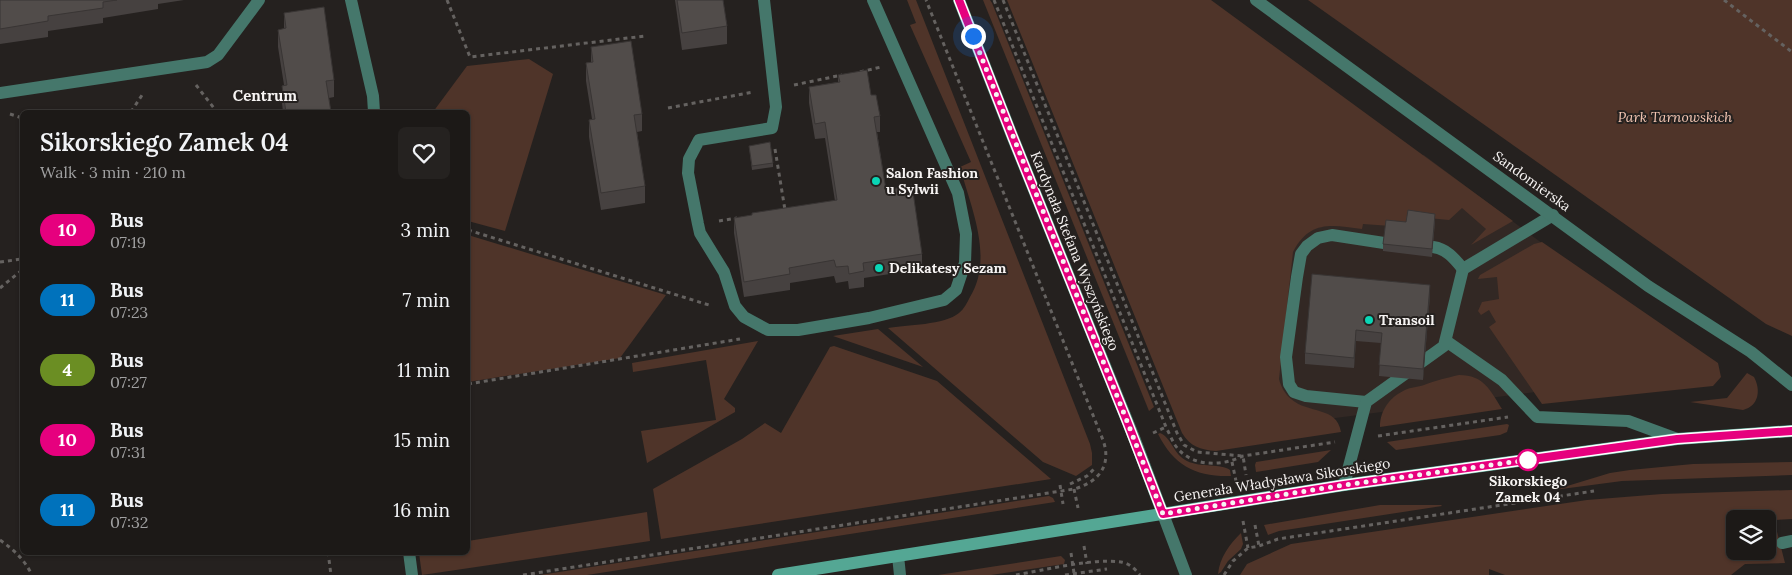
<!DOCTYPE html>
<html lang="en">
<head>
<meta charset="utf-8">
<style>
	body { margin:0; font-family:Lora,serif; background:#252220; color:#f1f3f6; height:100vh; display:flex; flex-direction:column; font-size:19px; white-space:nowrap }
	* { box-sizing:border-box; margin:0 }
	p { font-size:16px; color:#a0a0a1 }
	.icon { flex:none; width:28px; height:28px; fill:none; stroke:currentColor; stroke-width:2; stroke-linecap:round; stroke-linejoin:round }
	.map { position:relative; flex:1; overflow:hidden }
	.sheet { position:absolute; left:20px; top:110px; width:450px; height:445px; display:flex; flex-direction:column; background:#1c1917; border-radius:8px; box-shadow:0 1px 4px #0004,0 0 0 1px #3a3836 }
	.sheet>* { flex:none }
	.badge { padding:0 10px; border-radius:16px; font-size:18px; line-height:32px }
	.tools { position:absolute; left:1726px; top:510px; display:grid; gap:10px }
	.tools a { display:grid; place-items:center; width:50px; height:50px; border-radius:8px; background:#1c1917; box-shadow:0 1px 4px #0004,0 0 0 1px #3a3836; font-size:25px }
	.you { position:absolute; width:25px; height:25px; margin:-12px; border:4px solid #fff; border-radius:50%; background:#1a73e8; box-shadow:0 0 0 8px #1a73e833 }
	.map>.badge { position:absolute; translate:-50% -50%; box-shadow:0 0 0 2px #fff }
	.round { display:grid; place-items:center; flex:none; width:52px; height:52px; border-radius:8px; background:#252220 }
	.overview { display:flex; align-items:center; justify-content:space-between; height:85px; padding:0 20px }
	h1 { font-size:24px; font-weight:600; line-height:38px }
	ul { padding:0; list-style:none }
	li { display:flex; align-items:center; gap:15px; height:70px; padding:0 20px }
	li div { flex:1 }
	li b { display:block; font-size:19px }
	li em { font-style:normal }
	li .badge { min-width:55px; font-weight:700; text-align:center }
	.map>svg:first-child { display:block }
</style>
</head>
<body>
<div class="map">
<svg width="1792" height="575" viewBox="0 0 1792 575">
	<rect width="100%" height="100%" fill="#25211f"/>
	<polygon fill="#322824" points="1424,155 1689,353 1683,373 1227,432 1277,210"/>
	<g fill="#4f3429" fill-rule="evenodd">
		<path d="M907 0H916L1090 444 1092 453V465L1076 476 1043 462 888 328C906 325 945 325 959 313 964 309 967 303 970 297 994 258 971 208 960 167L971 162 910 25 916 23Z"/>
		<polygon points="983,0 990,0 992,3 1154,407 1149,411"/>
		<path d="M1007 0H1211L1513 221 1471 245 1486 229 1462 208 1449 220 1408 216 1405 227 1363 224 1362 229C1331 225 1310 220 1293 252L1279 379C1281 387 1285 394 1291 399 1308 414 1337 406 1341 432L1216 451C1200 450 1190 446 1182 433Z"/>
		<polygon points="1308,0 1792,0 1792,336 1766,324"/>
		<polygon points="529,59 553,74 505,231 468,221 468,112 433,112 467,66"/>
		<polygon points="468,235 666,295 620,358 468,382"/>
		<polygon points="1542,242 1718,363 1721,377 1713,386 1542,404 1489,327 1496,322 1489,310 1481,315 1478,311 1482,302 1499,299 1497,277 1478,279 1480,275 1534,244"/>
		<polygon points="878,329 923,367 833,336"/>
		<polygon points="758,341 724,399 735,408 735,412 647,463 641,431 716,420 706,360 633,372 632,363"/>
		<polygon points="834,346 937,381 1051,479 661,539 653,489 742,439 765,423 781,433 830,347"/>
		<path d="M1747 373 1754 377C1761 390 1759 406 1743 410L1690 402 1727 398Z"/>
		<path d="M1459 375C1484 375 1490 390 1502 409L1380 427C1380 410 1390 397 1405 390 1411 387 1418 387 1424 385 1437 380 1446 378 1459 375Z"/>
		<polygon points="1507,424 1509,425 1507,432 1500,435 1396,450 1387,442"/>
		<path d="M1160 433C1172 438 1173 454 1187 461 1201 468 1221 463 1230 470L1231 476C1196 477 1174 466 1158 434Z"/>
		<polygon points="1331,450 1318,462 1256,472 1255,465 1256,462"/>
		<polygon points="1792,462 1792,475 1622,481 1554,490 1610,473 1630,470 1693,464"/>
		<path d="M1792 490V519L1774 520 1785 563 1745 564 1731 575H1505L1489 569V575H1240L1247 564 1291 544 1587 500 1662 494ZM1735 519H1768V551H1735Z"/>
		<polygon points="1049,496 1053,498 1055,502 587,575 540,575"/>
		<polygon points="1380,505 1441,505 1442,506 1279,531 1268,535 1264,525"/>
		<polygon points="647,512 650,541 422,575 419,553 468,552 468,541"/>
		<path d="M1241 533 1243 544 1241 549 1228 561 1221 572 1218 574C1220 557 1229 545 1241 533Z"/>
		<polygon points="1061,556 1065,560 1064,564 991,575 938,575"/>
	</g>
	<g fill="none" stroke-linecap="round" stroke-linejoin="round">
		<g stroke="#656260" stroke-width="3" stroke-dasharray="4 4" stroke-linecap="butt">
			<polyline points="447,0 470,57 645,36"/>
			<path d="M994 0 1166 427C1169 433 1172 440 1175 445 1190 467 1221 467 1243 456L1335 442"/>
			<polyline points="1003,0 1177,433 1184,445 1197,452 1243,456 1246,475"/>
			<polyline points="1724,0 1792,52"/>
			<polyline points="860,72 881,67"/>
			<polyline points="196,85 217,112"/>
			<polyline points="794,85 842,75"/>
			<polyline points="668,108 753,92"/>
			<polyline points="131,112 144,92"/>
			<polyline points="10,114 22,118"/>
			<polyline points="775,149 785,210 783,211"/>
			<polyline points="719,221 737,218"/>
			<polyline points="468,230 712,306"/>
			<polyline points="0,262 22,259"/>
			<polyline points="0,288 22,270"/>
			<polyline points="468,384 740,339"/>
			<polyline points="1153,433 1166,427"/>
			<polyline points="1378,436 1508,417"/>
			<polyline points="1232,462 1236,481"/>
			<polyline points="1070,484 1087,476 1096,467"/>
			<polyline points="1060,485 1063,504"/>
			<polyline points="1074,489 1078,508"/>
			<polyline points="1243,521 1248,548"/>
			<polyline points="1255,525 1259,546"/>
			<path d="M0 540C14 550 24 559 32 575"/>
			<polyline points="1084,546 1087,564"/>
			<polyline points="191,552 191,555"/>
			<polyline points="328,552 331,575"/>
			<polyline points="1071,553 1074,573"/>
			<path d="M523 575 1074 489C1099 482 1112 465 1103 440L926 0"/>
			<path d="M1016 575C1044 570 1093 558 1121 562 1129 563 1135 569 1140 575"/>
			<polyline points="1065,575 1107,569"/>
			<polyline points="1224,575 1233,561 1248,548 1259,546 1278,539 1594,491"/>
		</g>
		<g stroke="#45776b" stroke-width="12">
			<polyline points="764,0 776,107 772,128 699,140 689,159 688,173 698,224 700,233 724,272 735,306 744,317 768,330 798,330 869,318 944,300 956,290 965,263 966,234 958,193 873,0"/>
			<path d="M1433 247C1447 249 1454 258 1463 269"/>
			<polyline points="1446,341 1502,380 1537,417 1628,421 1677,439"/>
			<polyline points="1366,402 1306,396 1294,392 1289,384 1286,357 1297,277 1301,254 1307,246 1318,238 1332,235 1384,243"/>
			<polyline points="1344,485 1366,402 1444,346 1463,269 1553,215"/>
			<polyline points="1782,543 1792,541"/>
			<polyline points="409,552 412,575"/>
			<polyline points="898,556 900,575"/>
		</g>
		<g stroke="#45776b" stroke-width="12">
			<polyline points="351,0 373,96 374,112"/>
			<polyline points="959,0 1013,138 1135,440 1186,575"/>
			<polyline points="1256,0 1648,286 1751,352 1792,385"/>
			<polyline points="0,93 207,62 218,55 259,0"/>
		</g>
		<polyline stroke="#54a794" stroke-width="12" points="778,575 1344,485 1677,439 1792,431"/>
	</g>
	<g fill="#464140">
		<polygon points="0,0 184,0 158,4 158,9 103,18 103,23 48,31 48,37 0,44"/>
		<polygon points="675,0 723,0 727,26 727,44 682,50"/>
		<polygon points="284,13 334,80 334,97 329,98 331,112 283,112 282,103 282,86 284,85 278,47 278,30 284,29"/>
		<polygon points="591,47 642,114 642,131 637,132 645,186 645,203 601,210 589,137 589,120 592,119 586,81 586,63 591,62"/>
		<polygon points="838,75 871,95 880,116 880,132 877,132 886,190 922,254 922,269 864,278 864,287 849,289 848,281 836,283 834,276 790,283 790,290 744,297 734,233 734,218 835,201 825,138 815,139 809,103 809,87 838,82"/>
		<polygon points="749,146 773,163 773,167 752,170"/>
		<polygon points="1435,221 1432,257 1383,251 1383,244 1406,222"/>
		<polygon points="1430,295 1423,380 1379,376 1381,343 1356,341 1354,368 1305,364 1305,353"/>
	</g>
	<g fill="#393534">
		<polygon points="1430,285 1430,295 1423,380 1423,369"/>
		<polygon points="1356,330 1356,341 1354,368 1354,358"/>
	</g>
	<g fill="#514c4a" stroke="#393534">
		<polygon points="0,0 117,0 103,2 103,8 48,16 48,21 0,29"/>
		<polygon points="677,0 723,0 727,26 682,33"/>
		<polygon points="324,7 334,80 326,81 331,112 286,112 282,86 287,85 278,30 286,28 284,13"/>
		<polygon points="631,41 642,114 634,115 645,186 601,193 589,120 595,119 586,63 593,62 591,47"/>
		<polygon points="867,70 871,95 876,95 880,116 874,117 886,190 912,185 922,254 863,263 864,271 849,274 848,266 836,267 834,260 789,268 790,274 744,282 734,218 752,215 752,213 837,200 825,122 815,124 809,87 840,82 838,75"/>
		<polygon points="770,142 773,163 752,166 749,146"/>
		<polygon points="1408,210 1435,214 1432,249 1383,244 1386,220 1406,222"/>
		<polygon points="1312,274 1430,285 1423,369 1379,365 1382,333 1356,330 1354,358 1305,353"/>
	</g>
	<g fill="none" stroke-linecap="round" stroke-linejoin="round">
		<defs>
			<polyline id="line" points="959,0 1013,138 1127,421 1163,514 1344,485 1677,439 1792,431"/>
		</defs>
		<use href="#line" stroke="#fff" stroke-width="11"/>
		<use href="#line" stroke="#e6007e" stroke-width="8"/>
		<polyline stroke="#f7f4f3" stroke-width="5" stroke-dasharray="0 9" points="973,36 1127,421 1163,514 1344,485 1528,460"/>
	</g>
	<g fill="#0ad5b5" stroke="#25211f" stroke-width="2">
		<circle cx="876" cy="181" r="5"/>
		<circle cx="879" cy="268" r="5"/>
		<circle cx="1369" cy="320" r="5"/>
	</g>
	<circle fill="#fff" stroke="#e6007e" stroke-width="2.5" cx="1528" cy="460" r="10"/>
	<g text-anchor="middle" stroke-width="4" stroke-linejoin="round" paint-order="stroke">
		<g font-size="14" font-style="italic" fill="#f5c7b4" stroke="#25211f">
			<text x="1675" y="122">Park Tarnowskich</text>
		</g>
		<g font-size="14" font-weight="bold" fill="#f7f4f3" stroke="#25211f" text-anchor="start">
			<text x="886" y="178">Salon Fashion<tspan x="886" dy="16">u Sylwii</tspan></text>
			<text x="889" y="273">Delikatesy Sezam</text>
			<text x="1379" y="325">Transoil</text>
		</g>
		<g font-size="14" fill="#f7f4f3" stroke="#25211f">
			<text transform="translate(1532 181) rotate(36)" y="5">Sandomierska</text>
			<text transform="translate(1075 251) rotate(68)" y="5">Kardynała Stefana Wyszyńskiego</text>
			<text transform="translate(1282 480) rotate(-9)" y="5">Generała Władysława Sikorskiego</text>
		</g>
		<g font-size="14" font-weight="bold" fill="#f7f4f3" stroke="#25211f">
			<text x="1528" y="486">Sikorskiego<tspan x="1528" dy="16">Zamek 04</tspan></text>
		</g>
		<g font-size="15" font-weight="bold" fill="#f7f4f3" stroke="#25211f">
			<text x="265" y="101">Centrum</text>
		</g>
	</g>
</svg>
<div class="tools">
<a><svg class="icon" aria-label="layers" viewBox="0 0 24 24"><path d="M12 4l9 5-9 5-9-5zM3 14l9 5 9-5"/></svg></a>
</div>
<div class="you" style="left:973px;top:36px"></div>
<section class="sheet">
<div class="overview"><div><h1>Sikorskiego Zamek 04</h1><p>Walk · 3 min · 210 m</p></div><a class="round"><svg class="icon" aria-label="heart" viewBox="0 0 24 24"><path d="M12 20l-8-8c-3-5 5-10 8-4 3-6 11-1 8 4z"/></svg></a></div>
<ul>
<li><span class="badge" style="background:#e6007e;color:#fff">10</span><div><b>Bus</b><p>07:19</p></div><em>3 min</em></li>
<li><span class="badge" style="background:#0072bc;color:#fff">11</span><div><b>Bus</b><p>07:23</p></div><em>7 min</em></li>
<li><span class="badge" style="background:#6b8e23;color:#fff">4</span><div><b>Bus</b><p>07:27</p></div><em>11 min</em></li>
<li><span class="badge" style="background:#e6007e;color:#fff">10</span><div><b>Bus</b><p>07:31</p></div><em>15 min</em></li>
<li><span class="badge" style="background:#0072bc;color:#fff">11</span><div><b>Bus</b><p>07:32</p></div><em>16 min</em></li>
</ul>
</section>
</div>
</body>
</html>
